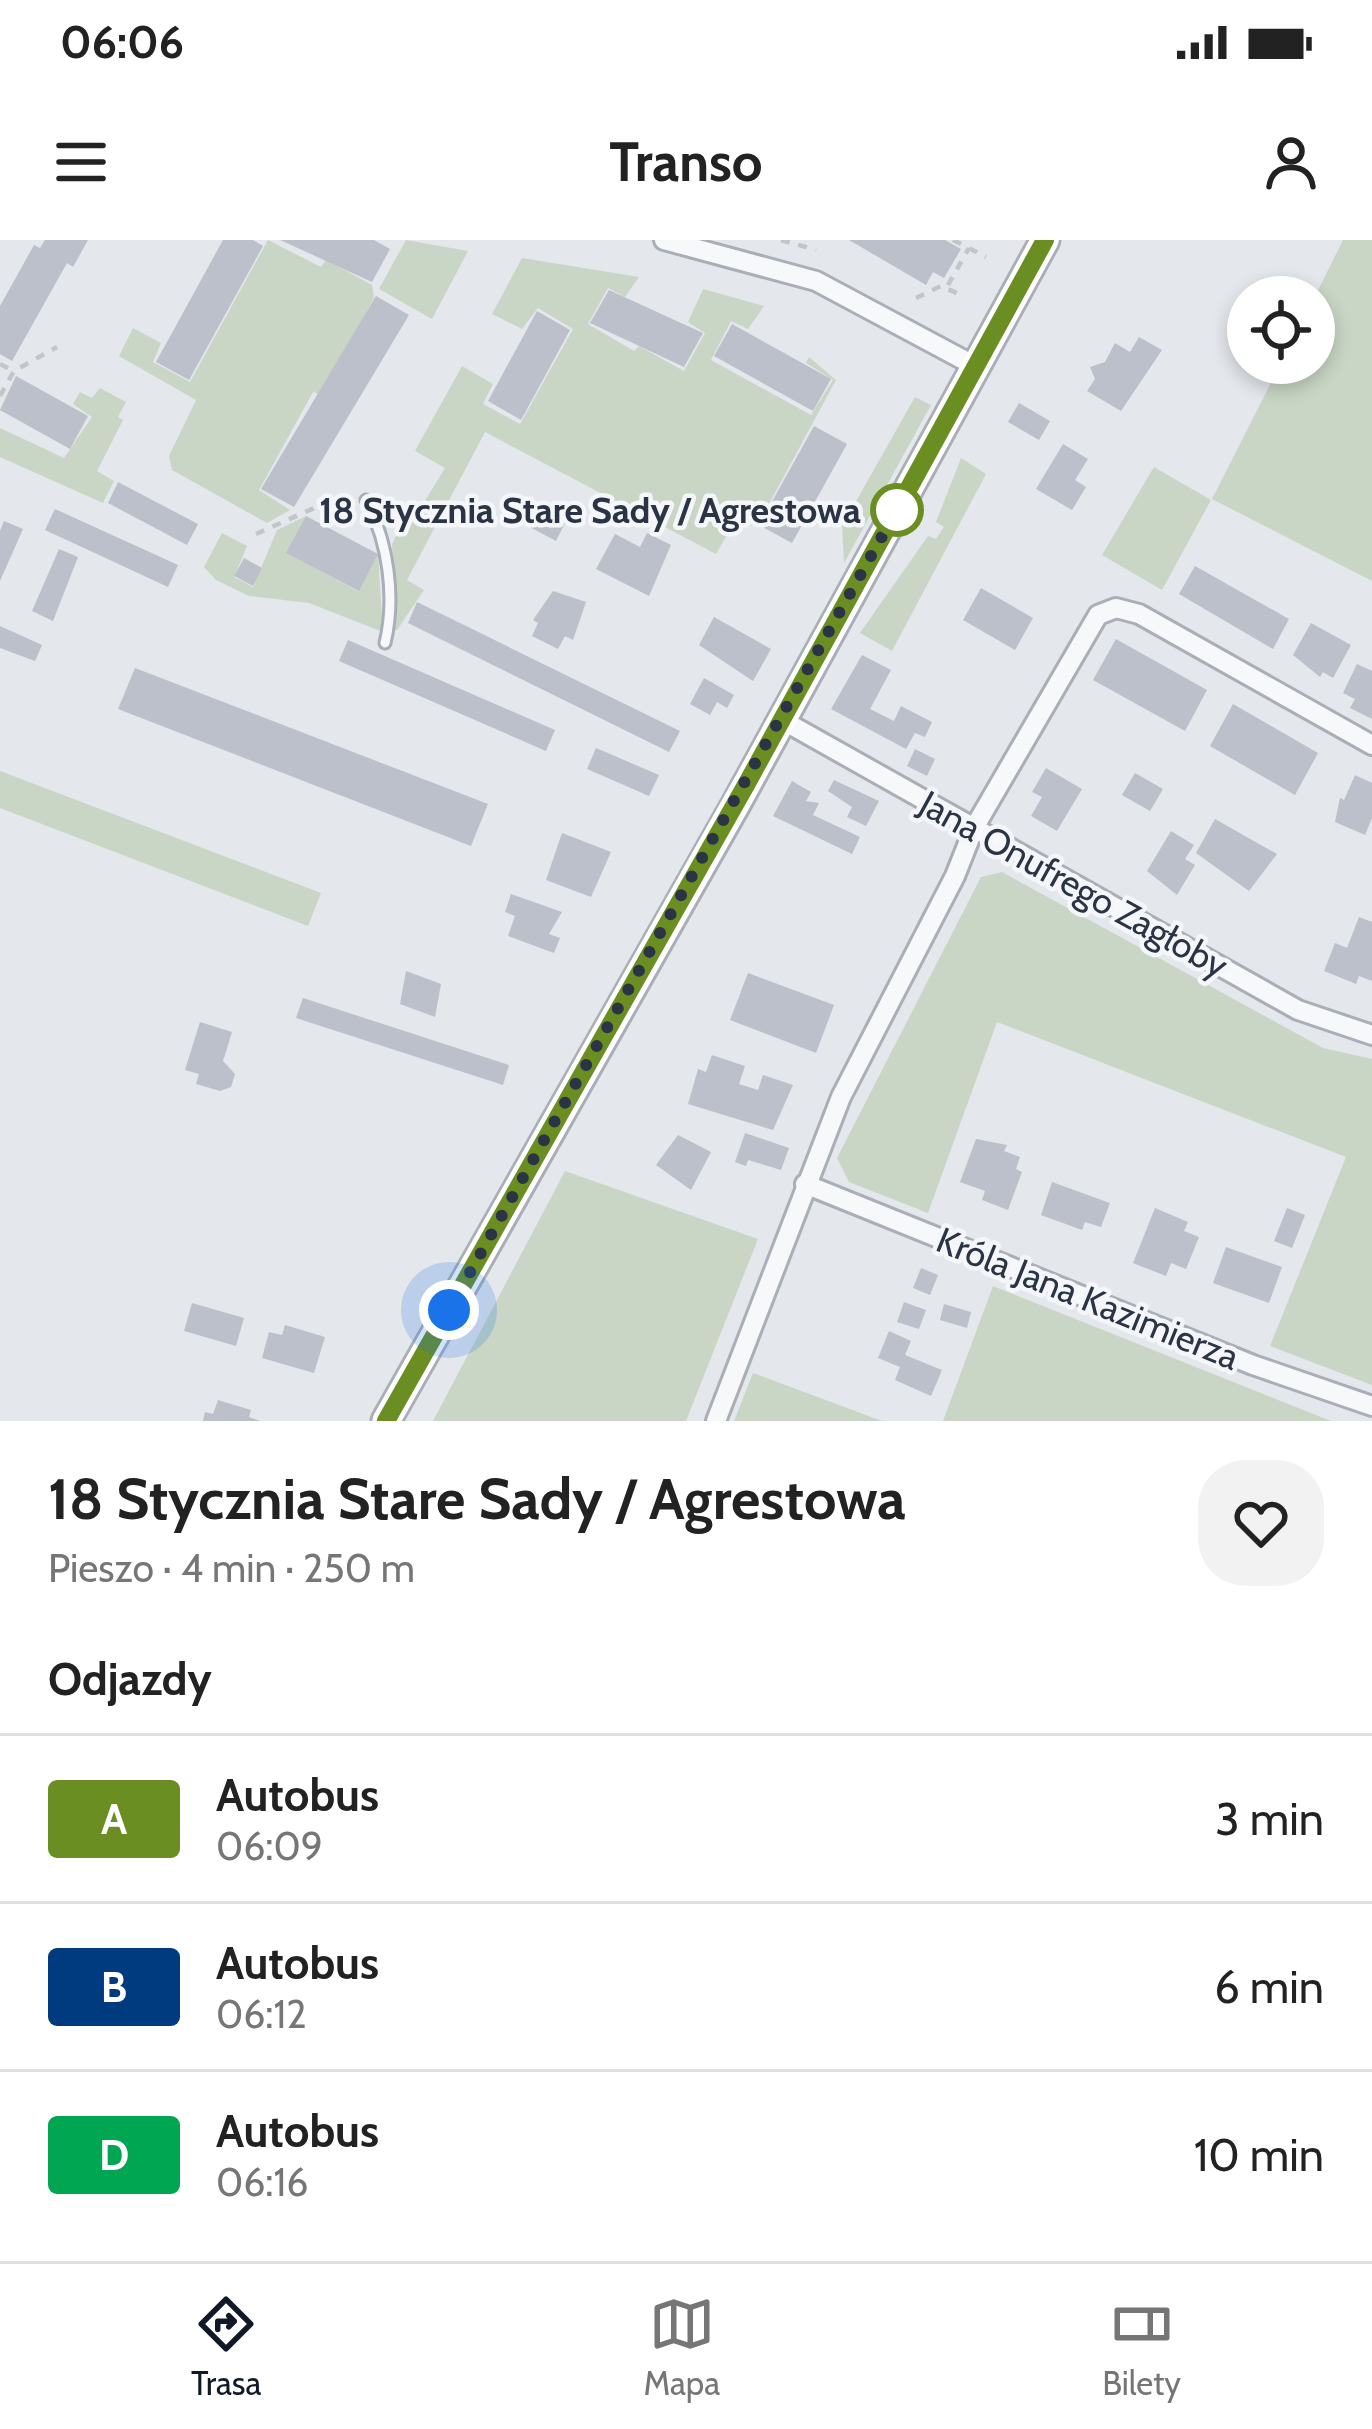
<!DOCTYPE html>
<html lang="pl">
<head>
<meta charset="utf-8">
<style>
	body { margin:0; font-family:Cabin,sans-serif; background:#f2f2f2; color:#222; height:100vh; display:flex; flex-direction:column; font-size:45px; white-space:nowrap }
	* { box-sizing:border-box; margin:0 }
	p { font-size:39px; color:#767676 }
	.icon { flex:none; width:66px; height:66px; fill:none; stroke:currentColor; stroke-width:2; stroke-linecap:round; stroke-linejoin:round }
	.map { position:relative; height:1181px; overflow:hidden }
	.details { display:flex; flex-direction:column; background:#fff; flex:1 }
	.details>* { flex:none }
	.badge { padding:0 24px; border-radius:9px; font-size:42px; line-height:78px }
	.buttons { position:absolute; left:1227px; top:36px; display:grid; gap:24px }
	.buttons a { display:grid; place-items:center; width:108px; height:108px; border-radius:50%; background:#fff; box-shadow:0 6px 18px #0003; font-size:60px }
	.you { position:absolute; width:60px; height:60px; margin:-30px; border:9px solid #fff; border-radius:50%; background:#1a73e8; box-shadow:0 0 0 18px #1a73e833 }
	.map>.badge { position:absolute; translate:-50% -50%; box-shadow:0 0 0 6px #fff }
	h2 { padding:0 48px; font-size:45px; line-height:108px }
	.round { display:grid; place-items:center; flex:none; width:126px; height:126px; border-radius:48px; background:#f2f2f2 }
	.summary { display:flex; align-items:center; justify-content:space-between; height:204px; padding:0 48px }
	h1 { font-size:57px; font-weight:800; line-height:90px }
	ul { padding:0; list-style:none }
	li { display:flex; align-items:center; gap:36px; height:168px; padding:0 48px; border-top:3px solid #e0e0e0 }
	li div { flex:1 }
	li b { display:block; font-size:45px }
	li em { font-style:normal }
	li .badge { min-width:132px; font-weight:700; text-align:center }
	.status { display:flex; justify-content:space-between; align-items:center; height:84px; padding:0 60px; background:#fff; direction:ltr }
	.status svg { height:33px; fill:currentColor }
	header { display:flex; justify-content:space-between; align-items:center; height:156px; padding:0 48px; background:#fff; font-size:54px; font-weight:800 }
	.tabs { display:flex; justify-content:space-around; align-items:center; height:168px; border-top:3px solid #e0e0e0; background:#fff; font-size:33px; color:#767676 }
	.tabs a { display:grid; justify-items:center; gap:6px }
	.tabs .active { color:#111827 }
	.map>svg:first-child { display:block }
</style>
</head>
<body>
<div class="status"><b>06:06</b><svg viewBox="0 0 49 12"><path d="M0 12V9h3v3zM5 12V6h3v6zM10 12V3h3v9zM15 12V0h3v12zM26 1h20v11H26zM47 4h2v5h-2z"/></svg></div>
<header><svg class="icon" aria-label="menu" viewBox="0 0 24 24"><path d="M4 6h16M4 12h16M4 18h16"/></svg>Transo<svg class="icon" aria-label="person" viewBox="0 0 24 24"><circle cx="12" cy="8" r="4"/><path d="M4 21q1-7 8-7t8 7"/></svg></header>
<div class="map">
<svg width="1372" height="1181" viewBox="0 0 1372 1181">
	<rect width="100%" height="100%" fill="#e4e7ec"/>
	<g fill="#c9d6c5">
		<polygon points="268,0 321,27 326,20 372,45 374,58 321,155 313,152 259,250 290,270 267,283 172,230 169,216 196,160 119,116 133,88 161,103 153,122 190,142"/>
		<polygon points="406,0 468,11 432,79 379,49"/>
		<polygon points="1343,0 1372,0 1372,341 1212,259 1281,123 1314,123 1314,58"/>
		<polygon points="522,18 639,37 625,57 608,48 588,84 634,111 639,106 684,131 705,93 688,82 703,49 764,66 748,89 731,81 711,120 811,175 833,140 806,123 809,117 836,140 757,286 739,274 716,314 485,192 407,340 424,350 397,390 383,392 309,363 249,356 216,340 204,327 222,293 247,306 234,337 253,347 277,290 306,276 287,313 358,351 378,314 382,377 396,376 392,304 412,265 420,269 445,228 415,211 462,126 493,144 483,164 520,184 573,89 538,68 522,89 492,74"/>
		<polygon points="100,148 126,162 118,177 123,180 97,231 114,241 103,263 0,217 0,188 64,218 92,177 73,164 80,152 92,158"/>
		<polygon points="915,157 931,165 844,323 842,286"/>
		<polygon points="961,218 986,234 892,411 860,393 928,296 936,299 944,287 936,282"/>
		<polygon points="1154,227 1211,260 1162,350 1102,315"/>
		<polygon points="0,531 321,653 308,686 0,568"/>
		<polygon points="1002,632 1323,808 1372,819 1372,1145 1270,1106 1346,917 997,782 928,973 849,942 837,918 981,637"/>
		<polygon points="565,931 758,999 686,1181 433,1181"/>
		<polygon points="993,1046 1331,1181 943,1181"/>
		<polygon points="753,1133 882,1181 734,1181"/>
	</g>
	<g fill="#bbc0ca">
		<polygon points="45,0 88,0 73,27 67,23 12,121 0,114 0,66 34,5 40,8"/>
		<polygon points="223,0 253,0 263,6 189,140 156,122"/>
		<polygon points="280,0 374,0 390,9 372,42"/>
		<polygon points="849,0 945,0 961,9 944,38 933,32 926,45"/>
		<polygon points="609,50 703,93 684,127 590,83"/>
		<polygon points="376,56 409,75 294,267 261,249"/>
		<polygon points="537,71 570,90 521,180 488,161"/>
		<polygon points="732,84 831,139 813,171 714,116"/>
		<polygon points="1139,97 1162,110 1121,171 1087,151 1095,139 1090,127 1105,122 1115,103 1130,112"/>
		<polygon points="16,136 88,176 70,209 0,170"/>
		<polygon points="1019,163 1050,181 1039,200 1008,182"/>
		<polygon points="814,186 847,204 792,303 759,285"/>
		<polygon points="1063,204 1088,219 1075,240 1086,247 1072,270 1036,249"/>
		<polygon points="118,242 198,284 187,305 108,263"/>
		<polygon points="535,264 566,281 556,301 524,284"/>
		<polygon points="55,269 178,325 168,347 45,290"/>
		<polygon points="306,276 378,314 359,351 286,313"/>
		<polygon points="4,281 23,289 0,341 0,291"/>
		<polygon points="647,293 671,305 649,356 596,329 615,294 640,307"/>
		<polygon points="59,309 78,317 53,381 32,371"/>
		<polygon points="244,318 262,328 253,346 234,336"/>
		<polygon points="1195,326 1289,379 1273,409 1179,354"/>
		<polygon points="981,348 1033,378 1015,410 963,380"/>
		<polygon points="553,351 586,362 573,400 565,396 558,409 532,396 538,383 533,380"/>
		<polygon points="417,362 680,491 669,512 408,383"/>
		<polygon points="714,377 771,409 753,441 699,405"/>
		<polygon points="1311,383 1351,405 1333,438 1323,432 1320,437 1293,415"/>
		<polygon points="0,386 42,405 35,421 0,408"/>
		<polygon points="1116,399 1207,450 1185,491 1093,440"/>
		<polygon points="348,400 555,490 546,511 339,421"/>
		<polygon points="862,415 891,430 870,469 894,481 901,466 932,482 925,497 915,493 906,509 831,469"/>
		<polygon points="1357,424 1372,431 1372,479 1350,468 1355,459 1343,453"/>
		<polygon points="135,428 488,564 471,606 118,469"/>
		<polygon points="704,438 734,455 727,468 717,462 710,475 690,464"/>
		<polygon points="1233,464 1318,513 1295,555 1210,506"/>
		<polygon points="596,508 659,535 649,556 587,529"/>
		<polygon points="915,509 935,519 927,536 907,526"/>
		<polygon points="1046,528 1082,549 1057,591 1031,576 1042,557 1032,552"/>
		<polygon points="1135,533 1163,549 1150,571 1122,555"/>
		<polygon points="1355,535 1372,543 1372,578 1365,595 1335,582 1340,558 1344,560"/>
		<polygon points="834,540 879,561 866,586 847,577 852,567 828,551"/>
		<polygon points="792,541 811,552 806,561 819,563 813,575 860,597 852,614 773,576"/>
		<polygon points="1215,579 1277,614 1249,651 1196,613"/>
		<polygon points="1171,591 1194,605 1185,619 1195,625 1177,655 1147,631"/>
		<polygon points="562,593 611,612 591,657 546,640"/>
		<polygon points="511,654 562,672 549,694 560,698 554,713 508,696 515,676 505,672"/>
		<polygon points="1359,677 1372,682 1372,741 1359,736 1356,744 1324,731 1335,703 1347,708"/>
		<polygon points="406,731 441,744 435,777 400,764"/>
		<polygon points="748,733 834,765 816,813 730,780"/>
		<polygon points="303,758 509,825 503,845 296,778"/>
		<polygon points="200,782 232,792 223,821 235,834 231,847 220,851 196,844 199,834 185,830"/>
		<polygon points="712,815 745,826 739,844 758,850 763,835 793,845 773,890 688,864 698,829 706,832"/>
		<polygon points="745,893 789,908 781,930 748,920 746,926 735,922"/>
		<polygon points="678,895 711,912 691,950 656,925"/>
		<polygon points="976,899 1007,905 1004,911 1020,917 1016,929 1022,932 1008,970 982,960 985,951 960,942"/>
		<polygon points="1052,942 1110,963 1101,987 1085,982 1082,990 1041,975"/>
		<polygon points="1155,968 1188,982 1184,991 1199,997 1186,1029 1171,1023 1166,1036 1133,1023"/>
		<polygon points="1287,968 1305,975 1292,1008 1274,1001"/>
		<polygon points="1226,1007 1282,1027 1269,1063 1213,1043"/>
		<polygon points="921,1028 938,1035 930,1055 913,1048"/>
		<polygon points="904,1062 926,1070 919,1089 897,1082"/>
		<polygon points="192,1063 244,1078 236,1106 184,1091"/>
		<polygon points="944,1064 971,1072 967,1088 940,1080"/>
		<polygon points="285,1085 325,1097 314,1133 262,1118 269,1092 282,1095"/>
		<polygon points="889,1091 911,1101 905,1115 942,1130 931,1156 895,1140 900,1127 878,1118"/>
		<polygon points="218,1160 251,1170 249,1177 260,1181 203,1181 205,1172 213,1174"/>
	</g>
	<g fill="none" stroke-linecap="round" stroke-linejoin="round">
		<defs>
			<path id="lane" d="M366 260C388 301 396 357 385 403"/>
			<g id="street">
				<polyline points="664,0 816,41 975,126"/>
				<polyline points="782,480 1298,770 1372,795"/>
				<polyline points="805,944 1253,1125 1372,1166"/>
				<polyline points="716,1181 841,857 955,636 974,588 1098,375 1116,368 1139,374 1372,505"/>
			</g>
			<polyline id="secondary" points="386,1181 735,566 1045,0"/>
		</defs>
		<use href="#lane" stroke="#a9aeb7" stroke-width="15"/>
		<use href="#street" stroke="#a9aeb7" stroke-width="24"/>
		<use href="#secondary" stroke="#a9aeb7" stroke-width="33"/>
		<g stroke="#c2c5cb" stroke-width="4.5" stroke-dasharray="9 9" stroke-linecap="butt">
			<polyline points="781,0 816,10"/>
			<polyline points="953,0 986,17"/>
			<polyline points="948,45 969,8"/>
			<polyline points="916,58 941,46 963,56"/>
			<polyline points="0,124 14,131"/>
			<polyline points="0,156 14,131 57,107"/>
			<polyline points="256,294 321,265 349,268"/>
		</g>
		<use href="#lane" stroke="#f7f8fa" stroke-width="9"/>
		<use href="#street" stroke="#f7f8fa" stroke-width="18"/>
		<use href="#secondary" stroke="#fff" stroke-width="27"/>
	</g>
	<g fill="none" stroke-linecap="round" stroke-linejoin="round">
		<defs>
			<polyline id="line" points="386,1181 746,545 1045,0"/>
		</defs>
		<use href="#line" stroke="#fff" stroke-width="27"/>
		<use href="#line" stroke="#6b8e23" stroke-width="18"/>
		<polyline stroke="#2b3445" stroke-width="12" stroke-dasharray="0 21.6" points="449,1070 899,266 897,270"/>
	</g>
	<circle fill="#fff" stroke="#6b8e23" stroke-width="6" cx="897" cy="270" r="24"/>
	<g text-anchor="middle" stroke-width="9" stroke-linejoin="round" paint-order="stroke">
		<g font-size="36" font-weight="bold" fill="#2b3445" stroke="#f4f6f9" text-anchor="end">
			<text x="861" y="283">18 Stycznia Stare Sady / Agrestowa</text>
		</g>
		<g font-size="36" fill="#2b3445" stroke="#f4f6f9">
			<text transform="translate(1074 644) rotate(29)" y="13">Jana Onufrego Zagłoby</text>
			<text transform="translate(1088 1058) rotate(22)" y="13">Króla Jana Kazimierza</text>
		</g>
	</g>
</svg>
<div class="buttons">
<a><svg class="icon" aria-label="locate" viewBox="0 0 24 24"><circle cx="12" cy="12" r="6"/><path d="M12 2v4M12 18v4M2 12h4M18 12h4"/></svg></a>
</div>
<div class="you" style="left:449px;top:1070px"></div>
</div>
<section class="details">
<div class="summary"><div><h1>18 Stycznia Stare Sady / Agrestowa</h1><p>Pieszo · 4 min · 250 m</p></div><a class="round"><svg class="icon" aria-label="heart" viewBox="0 0 24 24"><path d="M12 20l-8-8c-3-5 5-10 8-4 3-6 11-1 8 4z"/></svg></a></div>
<h2>Odjazdy</h2>
<ul>
<li><span class="badge" style="background:#6b8e23;color:#fff">A</span><div><b>Autobus</b><p>06:09</p></div><em>3 min</em></li>
<li><span class="badge" style="background:#003b80;color:#fff">B</span><div><b>Autobus</b><p>06:12</p></div><em>6 min</em></li>
<li><span class="badge" style="background:#00a651;color:#fff">D</span><div><b>Autobus</b><p>06:16</p></div><em>10 min</em></li>
</ul>
</section>
<nav class="tabs">
<a class="active"><svg class="icon" aria-label="directions" viewBox="0 0 24 24"><path d="M12 3l9 9-9 9-9-9zM9 14v-3h6M13 9l2 2-2 2"/></svg>Trasa</a>
<a><svg class="icon" aria-label="map" viewBox="0 0 24 24"><path d="M3 6l6-2 6 2 6-2v14l-6 2-6-2-6 2zM9 4v14M15 6v14"/></svg>Mapa</a>
<a><svg class="icon" aria-label="tickets" viewBox="0 0 24 24"><path d="M3 7h18v10H3zM15 7v10"/></svg>Bilety</a>
</nav>
</body>
</html>
